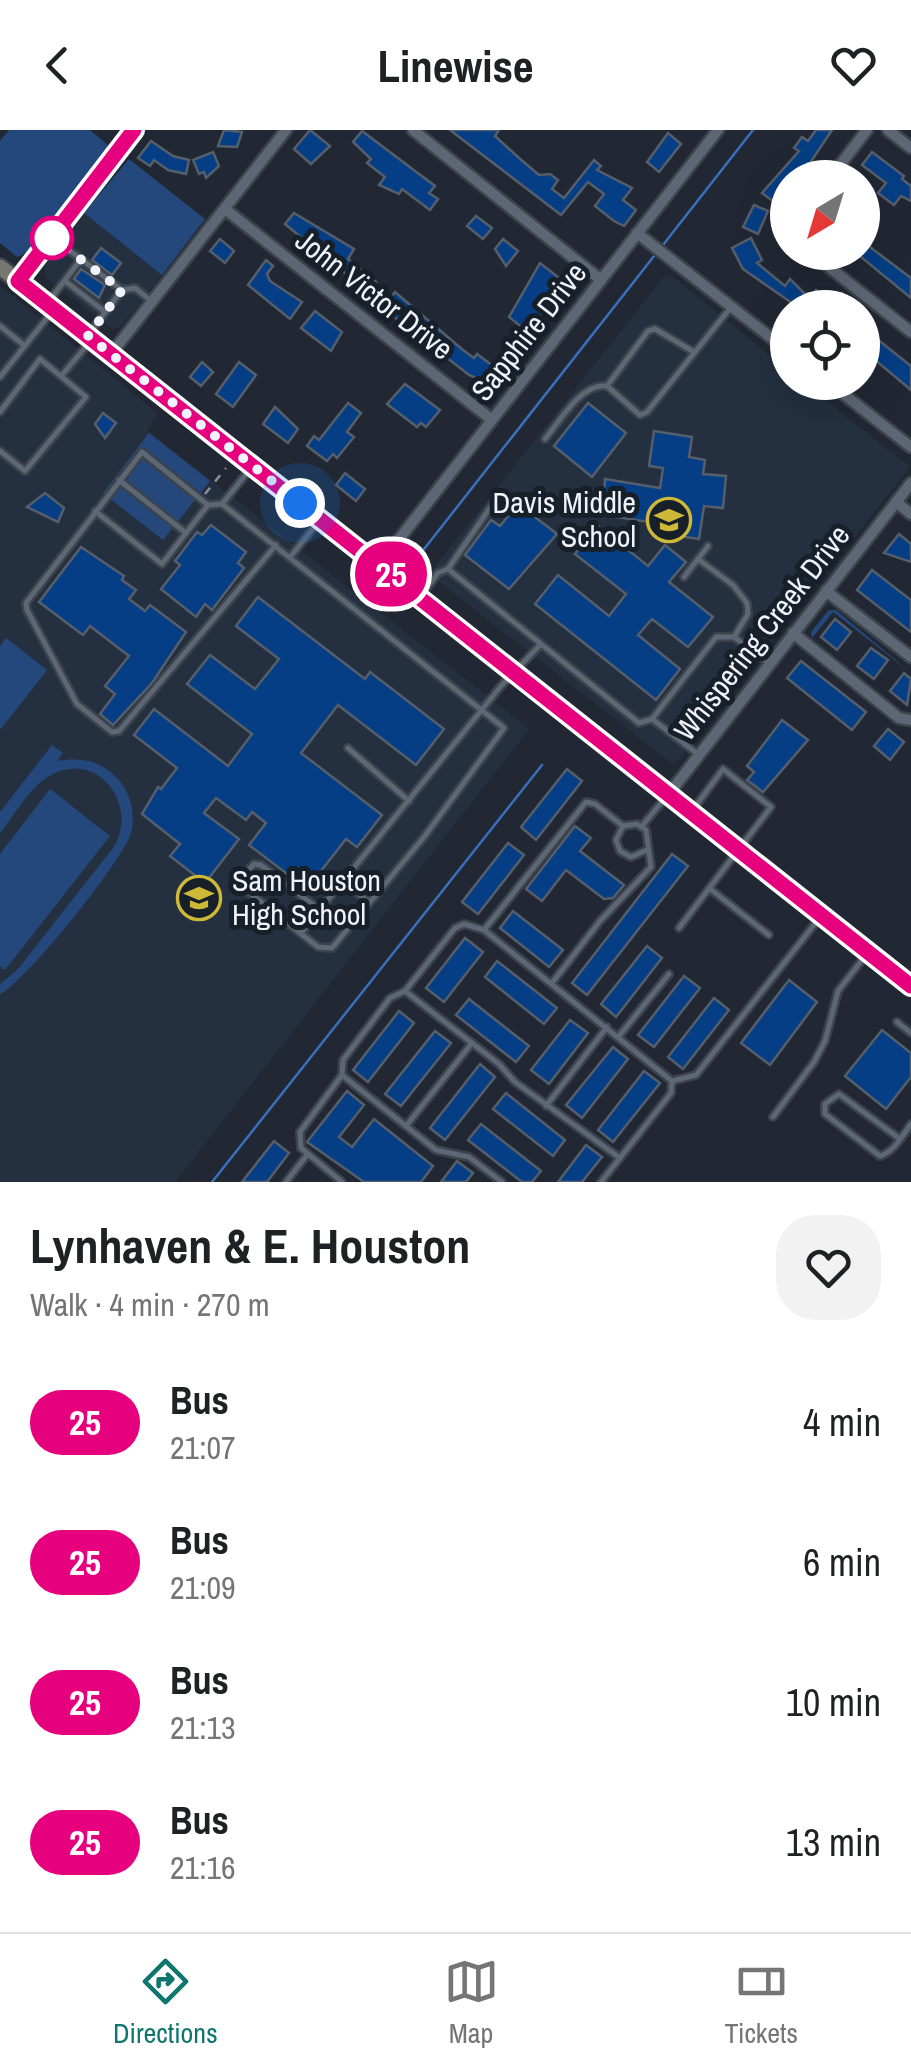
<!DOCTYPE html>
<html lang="en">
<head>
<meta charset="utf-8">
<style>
	body { margin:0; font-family:"Archivo Narrow",sans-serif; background:#f2f2f2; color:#202124; height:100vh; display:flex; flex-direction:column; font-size:38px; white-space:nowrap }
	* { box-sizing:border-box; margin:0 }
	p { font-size:32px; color:#757577 }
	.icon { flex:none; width:55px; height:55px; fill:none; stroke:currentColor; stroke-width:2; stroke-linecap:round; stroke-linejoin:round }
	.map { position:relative; height:1052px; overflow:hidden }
	.sheet { display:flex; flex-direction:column; background:#fff; flex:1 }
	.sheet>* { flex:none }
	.badge { padding:0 20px; border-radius:32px; font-size:35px; line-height:65px }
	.needle { width:65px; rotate:218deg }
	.controls { position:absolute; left:770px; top:30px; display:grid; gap:20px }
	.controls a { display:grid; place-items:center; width:110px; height:110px; border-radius:50%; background:#fff; box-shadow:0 10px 40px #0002; font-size:50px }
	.you { position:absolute; width:50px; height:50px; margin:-25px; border:8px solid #fff; border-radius:50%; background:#1a73e8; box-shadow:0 0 0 15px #1a73e833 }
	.map>.badge { position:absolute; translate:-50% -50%; box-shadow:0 0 0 5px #fff }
	.round { display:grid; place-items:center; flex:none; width:105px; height:105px; border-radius:40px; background:#f2f2f2 }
	.head { display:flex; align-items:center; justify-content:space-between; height:170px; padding:0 30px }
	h1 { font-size:48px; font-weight:800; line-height:75px }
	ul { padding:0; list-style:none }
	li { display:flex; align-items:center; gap:30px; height:140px; padding:0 30px }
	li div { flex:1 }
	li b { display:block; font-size:38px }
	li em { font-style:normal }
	li .badge { min-width:110px; font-weight:700; text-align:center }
	header { display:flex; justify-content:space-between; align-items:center; height:130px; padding:0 30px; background:#fff; font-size:45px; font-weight:800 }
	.menu { display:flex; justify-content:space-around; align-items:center; height:140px; border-top:2px solid #e0e0e0; background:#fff; font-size:28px; color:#757577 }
	.menu a { display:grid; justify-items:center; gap:5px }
	.menu .on { color:#0f766e }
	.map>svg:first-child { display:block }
</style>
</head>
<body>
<header><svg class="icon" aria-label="back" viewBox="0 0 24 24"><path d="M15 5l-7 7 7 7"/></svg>Linewise<svg class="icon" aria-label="heart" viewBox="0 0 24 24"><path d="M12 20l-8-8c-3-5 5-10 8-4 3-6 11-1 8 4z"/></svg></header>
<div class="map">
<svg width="911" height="1052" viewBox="0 0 911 1052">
	<rect width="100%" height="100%" fill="#212833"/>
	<g fill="#243040">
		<polygon points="84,83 162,145 121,197 112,199 45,147 45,132"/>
		<polygon points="672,146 787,239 788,252 804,253 910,337 674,635 429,444 664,147"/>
		<polygon points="0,156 158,283 147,300 529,599 175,1052 0,1052"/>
	</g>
	<g fill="#24487c">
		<polygon points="9,0 90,0 110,17 30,121 17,127 0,113 0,11"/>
		<polygon points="129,29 205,89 162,145 84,83"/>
		<polygon points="149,303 210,351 163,410 103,363"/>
		<polygon points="829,480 836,480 911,543 833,482 812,508 811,502"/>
		<polygon points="6,508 47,540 0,600 0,516"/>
		<path d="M52 615 63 623 57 631C79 627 99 630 115 646 130 660 136 682 131 703 124 729 25 853 0 864V854L18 839 113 718C140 676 98 619 51 645 30 656 15 685 0 703V682Z"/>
		<polygon points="50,659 110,706 5,840 0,836 0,724"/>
	</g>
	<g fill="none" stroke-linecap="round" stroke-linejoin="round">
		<g stroke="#3a6fb9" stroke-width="2.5">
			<polyline points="663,115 753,0"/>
			<polyline points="421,423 658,121"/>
			<polyline points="212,1052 542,635"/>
		</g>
	</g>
	<g fill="#053e84" stroke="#555e6b" stroke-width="2.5">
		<polygon points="224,0 242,2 237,17 218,16"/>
		<polygon points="310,0 330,16 311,34 294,19"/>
		<polygon points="450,0 499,0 495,6 518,27 539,45 550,44 558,50 552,59 564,68 594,30 601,36 597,40 632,58 623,70 636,80 624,96 614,91 595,76 604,64 588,52 561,85"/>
		<polygon points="816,0 832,0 800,48 788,48 788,63 778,75 762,63 799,21 794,18 802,7 808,11"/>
		<polygon points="362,1 435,56 429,63 438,69 430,80 402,59 399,64 379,55 385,47 367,33 371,29 353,12"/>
		<polygon points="668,3 681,14 659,42 647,32"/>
		<polygon points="151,11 173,26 189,30 186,44 168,40 154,30 150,36 138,28"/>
		<polygon points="213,22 219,36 206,48 204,42 199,44 193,30"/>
		<polygon points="872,22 904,46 902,49 911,56 911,71 901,66 894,75 878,63 886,53 862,35"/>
		<polygon points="754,75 768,81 758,104 743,97"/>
		<polygon points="294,83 354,119 348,129 376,152 368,162 285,94"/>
		<polygon points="476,86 492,98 483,109 467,96"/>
		<polygon points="751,108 762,130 757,133 785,156 790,149 807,166 799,178 743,139 732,118"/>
		<polygon points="220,109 234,121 225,133 210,121"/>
		<polygon points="503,109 518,121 506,136 495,119"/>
		<polygon points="862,111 911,148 911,168 855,122 862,122"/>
		<polygon points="101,118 121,133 112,145 92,130"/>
		<polygon points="266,130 273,136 267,144 270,151 302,172 290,189 248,155"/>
		<polygon points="540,133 563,151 529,203 509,187"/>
		<polygon points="81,139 105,155 99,168 74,149"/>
		<polygon points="816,160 826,168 823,172 831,178 806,174"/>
		<polygon points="395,162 463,220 474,228 477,224 505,245 496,257 469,245 383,178"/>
		<polygon points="315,181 342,202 331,221 301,198"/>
		<polygon points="862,197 911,236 911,260 862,219"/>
		<polygon points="202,232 213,242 201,256 190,247"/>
		<polygon points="239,232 256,245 233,277 216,264"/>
		<polygon points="405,254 440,280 426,297 421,293 417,297 387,274"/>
		<polygon points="348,273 361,283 347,302 354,307 337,328 333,324 327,331 307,316 314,306 319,310"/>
		<polygon points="588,273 626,303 592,347 554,316"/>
		<polygon points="275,277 298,299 288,313 263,294"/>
		<polygon points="103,283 116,293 105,308 95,294"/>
		<polygon points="654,301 692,307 689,327 705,330 703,344 726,346 723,378 704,376 699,409 660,403 662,394 603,385 605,349 660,358 663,338 649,336"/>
		<polygon points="345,343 365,359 356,371 336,355"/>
		<polygon points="45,363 64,378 58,392 27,377"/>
		<polygon points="518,374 557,404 509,459 465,425 491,390 500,396"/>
		<polygon points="211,395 246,422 238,433 244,438 212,480 205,474 196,487 161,459 180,435 175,431 197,402 202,405"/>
		<polygon points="597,395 648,436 665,415 686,432 669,452 713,487 688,517 652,489 638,505 680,539 656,570 535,474 558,445 609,486 626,464 575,424"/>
		<polygon points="899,404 911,414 911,432 884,423"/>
		<polygon points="81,417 124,446 122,450 136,460 129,469 145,481 150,475 186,502 152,553 113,595 100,584 115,564 105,556 129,526 90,496 83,505 39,472"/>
		<polygon points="872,440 911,470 911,502 857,460"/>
		<polygon points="258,467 365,549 370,542 444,599 416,635 338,575 301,623 382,685 357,717 346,709 307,759 249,715 266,693 252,682 246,690 216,668 204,683 239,709 205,753 170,726 180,714 142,684 158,657 161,659 177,638 134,605 154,579 228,636 252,604 187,554 210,525 255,559 279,529 236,496"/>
		<polygon points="835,489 851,502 837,520 821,507"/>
		<polygon points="871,518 888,530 874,549 857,536"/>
		<polygon points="801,531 866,582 852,600 787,548"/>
		<polygon points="904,543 911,549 907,575 890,561"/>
		<polygon points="782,590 808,610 763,662 747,650 754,642 747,636"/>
		<polygon points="888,599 904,612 890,630 874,616"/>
		<polygon points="567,639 582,651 536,710 521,697"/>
		<polygon points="575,696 591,708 580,721 624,755 613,768 604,769 566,740 542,771 526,759"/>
		<polygon points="508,713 524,725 478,784 462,772"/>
		<polygon points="672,724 688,736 587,865 572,853"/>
		<polygon points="513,781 563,820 549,837 500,798"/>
		<polygon points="465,808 483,822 444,872 426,858"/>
		<polygon points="647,816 662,828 616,887 601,874"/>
		<polygon points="497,831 557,878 544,894 485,847"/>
		<polygon points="684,846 700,858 654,917 638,905"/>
		<polygon points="789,850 817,872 770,935 741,913"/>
		<polygon points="714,868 729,880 683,939 668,927"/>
		<polygon points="469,869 529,916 516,932 456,885"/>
		<polygon points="399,881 414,893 368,952 353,940"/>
		<polygon points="570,890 588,903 549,954 531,940"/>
		<polygon points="882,900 911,923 911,947 886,979 845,946"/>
		<polygon points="435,901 451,913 401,976 385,964"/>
		<polygon points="613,917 628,929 582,988 566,975"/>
		<polygon points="480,934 495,947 445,1010 430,998"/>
		<polygon points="644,941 660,953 613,1012 598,1000"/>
		<polygon points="347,961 364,975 339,1007 352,1017 374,989 433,1036 421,1052 364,1052 307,1012"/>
		<polygon points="506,963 565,1010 553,1026 493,979"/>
		<polygon points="481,994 541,1041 532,1052 522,1052 468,1010"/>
		<polygon points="274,1011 289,1023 267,1052 242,1052"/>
		<polygon points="586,1015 602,1027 582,1052 558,1052"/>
		<polygon points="457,1031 473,1043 466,1052 441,1052"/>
	</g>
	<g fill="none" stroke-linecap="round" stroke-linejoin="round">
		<defs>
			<g id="service">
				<polyline points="81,129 122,160"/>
				<polyline points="65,151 105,182"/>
				<polyline points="49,171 81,129 52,108"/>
				<polyline points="0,196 25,216"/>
				<polyline points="88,205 122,160 135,158 150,170"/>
				<polyline points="694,222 655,199 648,201 607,256 640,285 647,282 731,177"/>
				<polyline points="62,245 89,213"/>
				<polyline points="0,247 51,183"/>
				<polyline points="0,282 40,229 86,267 25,341 0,321"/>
				<path d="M545 309C560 291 581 253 607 256"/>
				<polyline points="251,338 222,374 208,375 142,322 26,473 27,480 77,574 112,602 119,601 276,415"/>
				<polyline points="119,350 186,403 208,375"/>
				<polyline points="222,374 504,598 424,707 332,818 318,817 242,757 241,749 254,734 261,735 320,780"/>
				<polyline points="95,381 162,434 186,403"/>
				<polyline points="291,426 319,391"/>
				<polyline points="698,429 708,416"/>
				<polyline points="448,439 496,369"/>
				<polyline points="684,447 698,429 733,455 747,473 748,484 734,507"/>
				<polyline points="420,467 438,443 448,439 639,593 652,589 716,507 734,507 769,533"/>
				<polyline points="652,589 699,625"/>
				<polyline points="676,607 745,516"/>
				<polyline points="348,618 409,671"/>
				<polyline points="642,696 666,667"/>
				<polyline points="344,752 369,772"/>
				<polyline points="709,758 769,805"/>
				<polyline points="679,798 771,677 723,639 692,681"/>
				<polyline points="484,800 586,672 595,674 623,696"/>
				<polyline points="301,803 501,556 540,515"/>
				<polyline points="552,853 600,791 651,737 646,700 637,694 623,696 616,710 620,721 631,727 647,720"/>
				<polyline points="405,861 499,934 515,952 620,1028"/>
				<polyline points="897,892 911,903"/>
				<polyline points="619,906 669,844"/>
				<polyline points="342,945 436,1020 469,1027 502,1052"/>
				<polyline points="672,951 696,945 821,786"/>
				<polyline points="546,976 607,897"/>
				<polyline points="773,987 814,932 825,911 838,861 866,825"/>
				<polyline points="406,996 472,913"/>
				<path d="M900 1009 839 964 825 974V984L880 1026C894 1022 903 1005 911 994"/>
				<polyline points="286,1052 307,1025"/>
				<polyline points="342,1052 301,1018 300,1002 342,945 343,930 390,868 405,861 455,798 464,794 484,800 672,951"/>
				<polyline points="601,1052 671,963 672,951"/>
			</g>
			<g id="minor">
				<polyline points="413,0 601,150"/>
				<polyline points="888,0 911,18"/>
				<polyline points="830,48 867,0"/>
				<polyline points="225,79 492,290"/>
				<polyline points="788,101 788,105"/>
				<polyline points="637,103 788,221"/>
				<polyline points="810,122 911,202"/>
				<polyline points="19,151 134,0"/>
				<polyline points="111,224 286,0"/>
				<polyline points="828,252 911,317"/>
				<polyline points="896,372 911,384"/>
				<polyline points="379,435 718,0"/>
				<polyline points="826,461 911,527"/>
				<polyline points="793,503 899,588 911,590"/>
				<polyline points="668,665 911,353"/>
			</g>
			<polyline id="secondary" points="0,137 911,856"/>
		</defs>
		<use href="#service" stroke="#3c434c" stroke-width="10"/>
		<use href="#minor" stroke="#3c434c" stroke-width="15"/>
		<use href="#secondary" stroke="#3c434c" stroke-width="20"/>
		<polyline stroke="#8a909a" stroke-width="2.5" stroke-dasharray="8 8" stroke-linecap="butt" points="205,364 226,338"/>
		<use href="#service" stroke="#5d6673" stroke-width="5"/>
		<use href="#minor" stroke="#5d6673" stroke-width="10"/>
		<use href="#secondary" stroke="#76786d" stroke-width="15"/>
	</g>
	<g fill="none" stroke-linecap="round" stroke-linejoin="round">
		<defs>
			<polyline id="line" points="134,0 18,151 911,856"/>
		</defs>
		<use href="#line" stroke="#fff" stroke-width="22"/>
		<use href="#line" stroke="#e6007e" stroke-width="15"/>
		<polyline stroke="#eff4fc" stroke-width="10" stroke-dasharray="0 18" points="52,108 122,160 88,206 300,373"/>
	</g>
	<defs>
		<symbol id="school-ring" viewBox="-11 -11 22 22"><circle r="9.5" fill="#171f29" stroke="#ceb837" stroke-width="1.5"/><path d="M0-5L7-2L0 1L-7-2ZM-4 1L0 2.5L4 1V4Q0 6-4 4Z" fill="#ceb837"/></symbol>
	</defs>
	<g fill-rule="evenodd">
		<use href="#school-ring" x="644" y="365" width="50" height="50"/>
		<use href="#school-ring" x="174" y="743" width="50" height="50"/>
	</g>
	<circle fill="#fff" stroke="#e6007e" stroke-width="5" cx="52" cy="108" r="20"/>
	<g text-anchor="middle" stroke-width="10" stroke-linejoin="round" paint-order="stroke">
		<g font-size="30" fill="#eff4fc" stroke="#171f29">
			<text transform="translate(374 165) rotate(38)" y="10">John Victor Drive</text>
			<text transform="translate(529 202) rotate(-52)" y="10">Sapphire Drive</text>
			<text transform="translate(762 503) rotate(-52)" y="10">Whispering Creek Drive</text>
		</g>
		<g font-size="30" fill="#eff4fc" stroke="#171f29" text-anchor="end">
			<text x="636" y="383">Davis Middle<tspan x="636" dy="34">School</tspan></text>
			<text x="232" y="761" text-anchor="start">Sam Houston<tspan x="232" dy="34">High School</tspan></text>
		</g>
	</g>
</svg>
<div class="controls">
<a><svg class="needle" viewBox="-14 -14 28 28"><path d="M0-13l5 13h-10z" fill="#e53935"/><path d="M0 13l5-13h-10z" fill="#757577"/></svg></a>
<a><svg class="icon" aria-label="locate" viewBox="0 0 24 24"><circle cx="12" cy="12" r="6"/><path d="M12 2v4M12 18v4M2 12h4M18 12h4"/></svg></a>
</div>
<div class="you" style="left:300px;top:373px"></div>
<b class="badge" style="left:391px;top:444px;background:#e6007e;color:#fff">25</b>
</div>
<section class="sheet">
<div class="head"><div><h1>Lynhaven &amp; E. Houston</h1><p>Walk · 4 min · 270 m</p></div><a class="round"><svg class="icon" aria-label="heart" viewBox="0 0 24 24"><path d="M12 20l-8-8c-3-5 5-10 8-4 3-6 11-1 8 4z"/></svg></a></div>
<ul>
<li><span class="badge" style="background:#e6007e;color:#fff">25</span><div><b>Bus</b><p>21:07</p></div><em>4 min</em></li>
<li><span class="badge" style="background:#e6007e;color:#fff">25</span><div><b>Bus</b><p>21:09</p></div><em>6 min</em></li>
<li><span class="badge" style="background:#e6007e;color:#fff">25</span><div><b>Bus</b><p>21:13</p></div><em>10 min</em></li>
<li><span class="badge" style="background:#e6007e;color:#fff">25</span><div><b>Bus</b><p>21:16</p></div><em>13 min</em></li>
</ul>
</section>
<nav class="menu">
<a class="on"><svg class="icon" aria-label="directions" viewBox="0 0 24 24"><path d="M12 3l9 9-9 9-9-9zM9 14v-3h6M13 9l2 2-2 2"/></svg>Directions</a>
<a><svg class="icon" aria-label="map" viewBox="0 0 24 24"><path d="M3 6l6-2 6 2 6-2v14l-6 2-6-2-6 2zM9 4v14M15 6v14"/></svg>Map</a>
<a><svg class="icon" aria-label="tickets" viewBox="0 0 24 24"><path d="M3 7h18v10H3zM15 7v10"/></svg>Tickets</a>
</nav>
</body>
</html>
